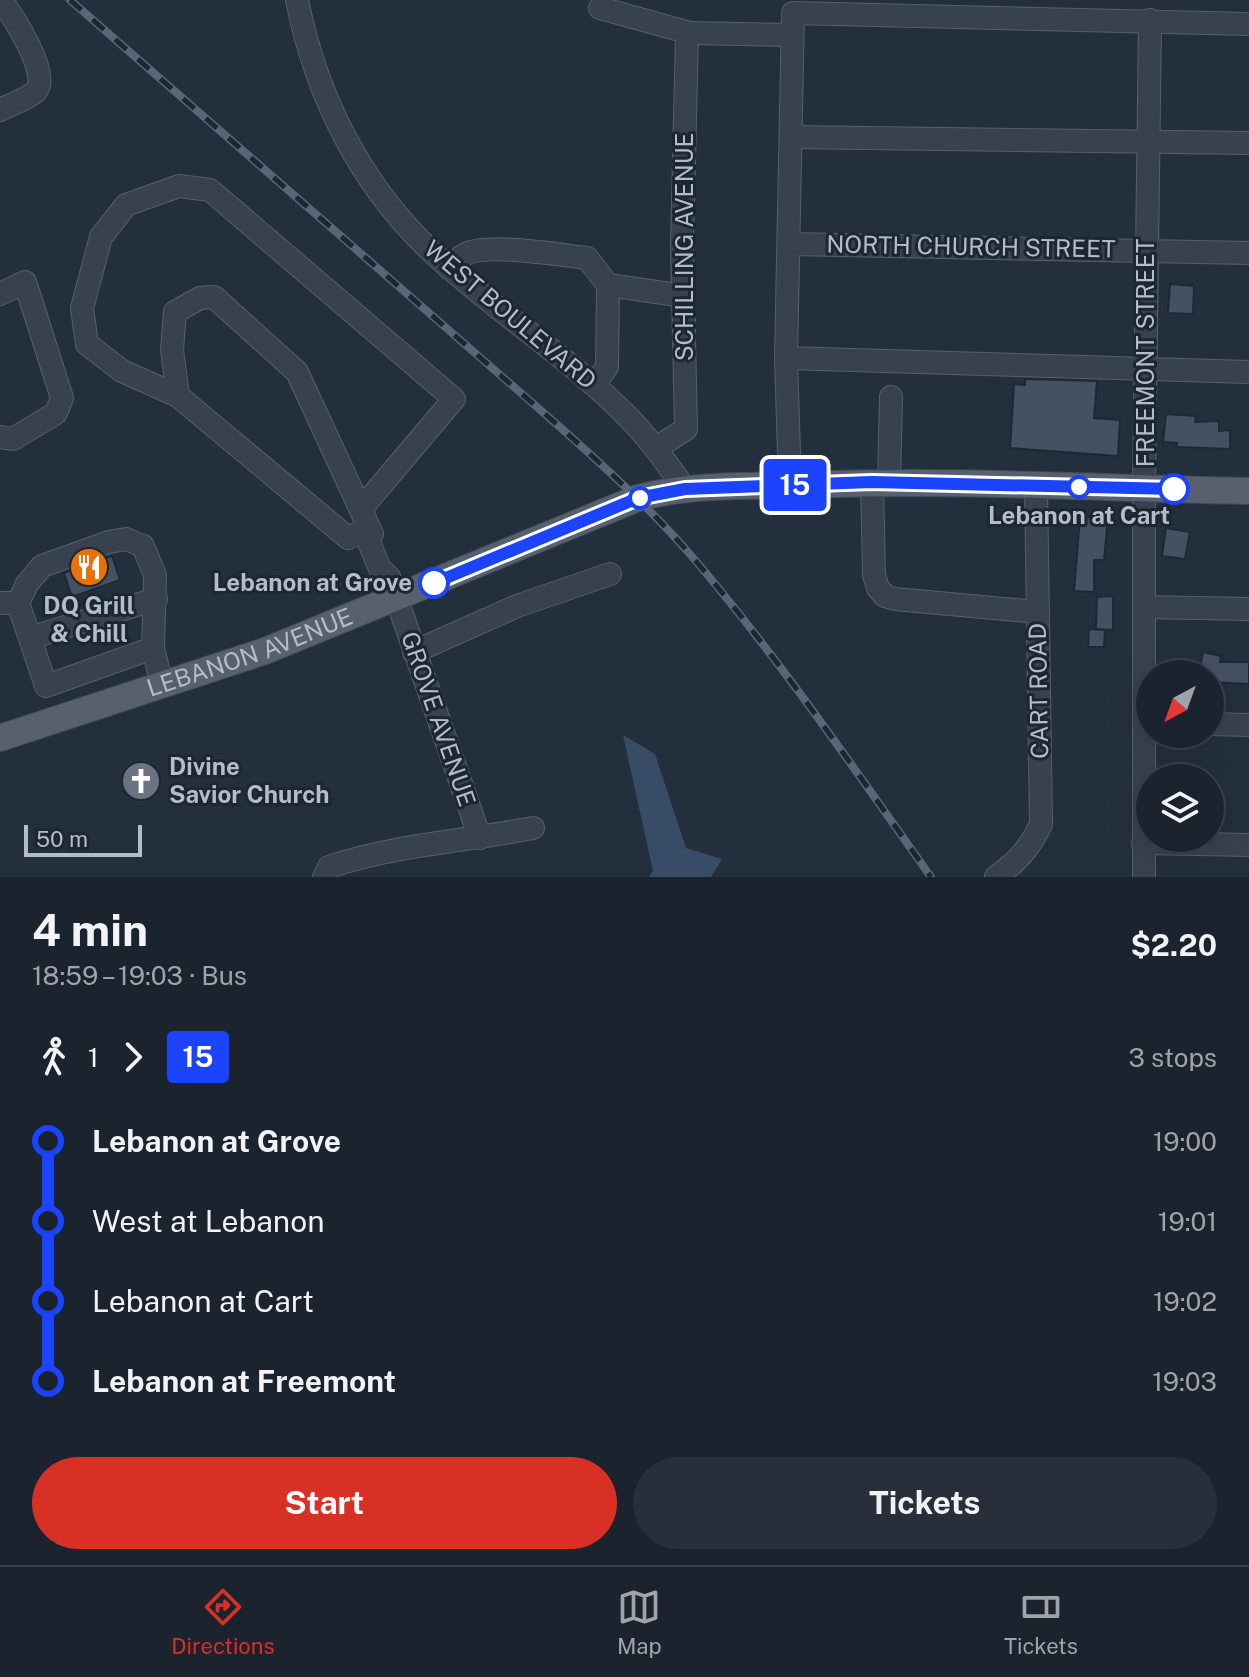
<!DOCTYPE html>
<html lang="en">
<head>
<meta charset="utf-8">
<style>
	body { margin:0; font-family:"Public Sans",sans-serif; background:#282f3a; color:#f1f3f6; height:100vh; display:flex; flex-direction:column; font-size:30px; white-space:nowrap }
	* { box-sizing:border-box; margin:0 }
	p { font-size:26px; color:#a0a4aa }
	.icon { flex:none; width:44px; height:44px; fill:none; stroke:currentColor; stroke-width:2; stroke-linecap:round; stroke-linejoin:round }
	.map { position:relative; height:877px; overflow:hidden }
	.details { display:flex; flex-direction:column; background:#1b232e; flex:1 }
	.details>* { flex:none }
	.badge { padding:0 16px; border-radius:6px; font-size:28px; line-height:52px }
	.needle { width:52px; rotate:221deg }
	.buttons { position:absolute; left:1136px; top:660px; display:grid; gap:16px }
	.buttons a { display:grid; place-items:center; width:88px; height:88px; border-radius:50%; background:#1b232e; box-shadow:0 8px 32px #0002,0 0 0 2px #39404a; font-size:40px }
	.scale { position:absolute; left:24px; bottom:20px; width:118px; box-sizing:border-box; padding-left:8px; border:4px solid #b4bcc9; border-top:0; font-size:22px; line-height:28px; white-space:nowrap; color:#b4bcc9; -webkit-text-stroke:6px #1d2633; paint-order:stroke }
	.map>.badge { position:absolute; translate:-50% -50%; box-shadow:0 0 0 4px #fff }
	.legs { display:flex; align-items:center; gap:12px; height:88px; padding:0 32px; font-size:26px }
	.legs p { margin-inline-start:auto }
	.head { display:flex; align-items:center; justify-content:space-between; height:136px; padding:0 32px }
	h1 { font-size:44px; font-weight:700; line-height:60px }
	.primary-button { display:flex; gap:16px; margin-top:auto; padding:16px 32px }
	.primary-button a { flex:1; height:92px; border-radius:48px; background:#d93025; color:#fff; font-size:32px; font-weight:700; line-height:92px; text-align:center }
	.primary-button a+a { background:#282f3a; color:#f1f3f6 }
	ul { padding:0 32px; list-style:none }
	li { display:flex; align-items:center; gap:28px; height:80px; font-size:30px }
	li i { display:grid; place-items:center; width:12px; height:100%; margin:0 10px; background:currentColor }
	li i::after { content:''; width:20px; height:20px; margin:-10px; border:6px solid; border-radius:50%; background:#1b232e }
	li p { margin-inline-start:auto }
	li:first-child i { background:linear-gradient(#0000 50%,currentColor 0) }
	li:last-child i { background:linear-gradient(currentColor 50%,#0000 0) }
	.tab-bar { display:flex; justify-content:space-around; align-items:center; height:112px; border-top:2px solid #39404a; background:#1b232e; font-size:22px; color:#a0a4aa }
	.tab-bar a { display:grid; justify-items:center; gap:4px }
	.tab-bar .current { color:#d93025 }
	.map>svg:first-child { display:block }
</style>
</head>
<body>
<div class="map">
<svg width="1249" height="877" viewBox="0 0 1249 877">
	<rect width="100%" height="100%" fill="#242f3e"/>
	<polygon fill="#394c67" points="623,735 655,754 686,848 722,859 711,877 649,877 653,871"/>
	<g fill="#455162" stroke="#1f2835" stroke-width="2">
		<polygon points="1170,284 1194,286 1193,314 1168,313"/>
		<polygon points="1025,379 1097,381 1094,418 1120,420 1118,456 1010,448 1014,384 1025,385"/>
		<polygon points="1166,414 1196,416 1195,422 1219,421 1219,431 1230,430 1230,449 1177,447 1177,443 1163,442"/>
		<polygon points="1080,517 1108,518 1104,560 1094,560 1094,592 1074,591"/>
		<polygon points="1166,528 1190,532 1185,559 1162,556"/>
		<polygon points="112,556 120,580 72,597 64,573"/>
		<polygon points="1113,596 1113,630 1096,629 1097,597"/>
		<polygon points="1089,629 1105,630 1104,647 1088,647"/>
		<polygon points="1203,652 1221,656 1220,662 1249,662 1249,684 1210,682 1210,674 1199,674"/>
	</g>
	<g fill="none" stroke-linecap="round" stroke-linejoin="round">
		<defs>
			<g id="minor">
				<path d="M297 0C316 96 361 186 433 253 495 311 568 356 628 417 650 439 667 464 685 489"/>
				<polyline points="600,8 690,33 792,35"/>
				<path d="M0 110C11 104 26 100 35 92 53 77 12 15 1 0"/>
				<polyline points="791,137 1249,143"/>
				<polyline points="789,244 1249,253"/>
				<path d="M449 268C454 264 458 258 464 255 484 242 561 255 587 258L608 285"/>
				<polyline points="0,294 25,282 62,398 56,413 13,439 0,437"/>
				<polyline points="786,358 1249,372"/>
				<polyline points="594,385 607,367 608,285 684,296"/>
				<polyline points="178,396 122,371 87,344 82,308 101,237 126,205 179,186 210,190 454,399 361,509"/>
				<polyline points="656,448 686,429 682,245 687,33 690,33"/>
				<polyline points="872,482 874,575 878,588 885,596 895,599 1038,612"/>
				<polyline points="889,483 891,397"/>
				<polyline points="790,485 786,358 793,13 1249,24"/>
				<polyline points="369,528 348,538 178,396 172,350 175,312 200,298 214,297 297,372 372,534 368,540 380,569 389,577 480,838"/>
				<polyline points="0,603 18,603 46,686 153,648 162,685"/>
				<polyline points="18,603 27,584 42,566 109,542 126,539 143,546 155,575 153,648"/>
				<polyline points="1144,607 1249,609"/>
				<polyline points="30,638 156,599"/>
				<polyline points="414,652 517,606 610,574"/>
				<polyline points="1210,724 1249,725"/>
				<polyline points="1143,843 1249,845"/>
				<path d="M324 877 329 867C394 845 465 841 533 828"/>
				<path d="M996 877C1017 862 1030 848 1041 824L1036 486"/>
				<polyline points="1144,877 1144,489 1150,20"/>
			</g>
			<g id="major">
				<path id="s1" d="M0 738 265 651 638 498C692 484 746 486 801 485 950 479 1100 488 1249 491"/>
			</g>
		</defs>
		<use href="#minor" stroke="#565f6c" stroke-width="24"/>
		<use href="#major" stroke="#414a57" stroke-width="28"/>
		<use href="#minor" stroke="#38414e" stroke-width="22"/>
		<use href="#major" stroke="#56606e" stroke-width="26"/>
		<defs>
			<path id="rail" d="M70 0 561 428C608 470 654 512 695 560 780 660 855 770 931 877"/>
		</defs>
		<use href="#rail" stroke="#5a6575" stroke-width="8"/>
		<use href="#rail" stroke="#1d2633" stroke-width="5" stroke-dasharray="15" stroke-linecap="butt"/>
	</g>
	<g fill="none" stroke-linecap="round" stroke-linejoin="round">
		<defs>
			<polyline id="line-1" points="434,583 638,498 685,489 872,482 1174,489"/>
		</defs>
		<use href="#line-1" stroke="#fff" stroke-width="18"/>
		<use href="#line-1" stroke="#1c43ff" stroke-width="12"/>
	</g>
	<defs>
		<symbol id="restaurant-disc" viewBox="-11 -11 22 22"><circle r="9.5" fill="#e8710a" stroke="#1d2633"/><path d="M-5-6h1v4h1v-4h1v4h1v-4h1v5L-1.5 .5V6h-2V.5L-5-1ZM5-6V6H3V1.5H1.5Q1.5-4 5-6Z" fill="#fff"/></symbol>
		<symbol id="church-disc" viewBox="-11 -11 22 22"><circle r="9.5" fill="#6b7280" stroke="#1d2633"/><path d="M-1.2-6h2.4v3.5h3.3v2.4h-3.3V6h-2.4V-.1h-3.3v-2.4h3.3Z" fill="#fff"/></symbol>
	</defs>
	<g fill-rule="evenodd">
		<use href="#restaurant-disc" x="67" y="545" width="44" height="44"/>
		<use href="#church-disc" x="119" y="759" width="44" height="44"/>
	</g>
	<g fill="#fff" stroke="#1c43ff" stroke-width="4">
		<circle cx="1079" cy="487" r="10"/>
		<circle cx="1174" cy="489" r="14"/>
		<circle cx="640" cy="498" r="10"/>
		<circle cx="434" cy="583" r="14"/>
	</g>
	<g text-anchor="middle" stroke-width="6" stroke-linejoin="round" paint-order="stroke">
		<g font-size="24" fill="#b4bcc9" stroke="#1d2633">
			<text transform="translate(685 247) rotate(-90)" y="8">SCHILLING AVENUE</text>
			<text transform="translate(971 247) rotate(1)" y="8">NORTH CHURCH STREET</text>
			<text transform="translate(510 315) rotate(40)" y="8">WEST BOULEVARD</text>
			<text transform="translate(1146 353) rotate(-90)" y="8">FREEMONT STREET</text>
			<text dy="8" stroke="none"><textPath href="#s1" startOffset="264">LEBANON AVENUE</textPath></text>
			<text transform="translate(1039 691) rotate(-91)" y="8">CART ROAD</text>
			<text transform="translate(438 719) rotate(71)" y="8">GROVE AVENUE</text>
		</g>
		<g font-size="24" font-weight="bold" fill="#b4bcc9" stroke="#1d2633">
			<text x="1079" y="524">Lebanon at Cart</text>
			<text x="412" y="591" text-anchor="end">Lebanon at Grove</text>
		</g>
		<g font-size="24" font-weight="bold" fill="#b4bcc9" stroke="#1d2633">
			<text x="89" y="614">DQ Grill<tspan x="89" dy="28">&amp; Chill</tspan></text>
			<text x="169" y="775" text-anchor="start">Divine<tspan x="169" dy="28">Savior Church</tspan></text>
		</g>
	</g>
</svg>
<div class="buttons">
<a><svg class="needle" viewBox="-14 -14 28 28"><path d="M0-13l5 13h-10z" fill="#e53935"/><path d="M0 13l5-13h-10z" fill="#a0a4aa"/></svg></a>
<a><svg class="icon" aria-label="layers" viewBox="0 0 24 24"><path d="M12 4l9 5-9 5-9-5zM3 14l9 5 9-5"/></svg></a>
</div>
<div class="scale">50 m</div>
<b class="badge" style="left:795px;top:485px;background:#1c43ff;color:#fff">15</b>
</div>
<section class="details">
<div class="head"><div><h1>4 min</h1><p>18:59 – 19:03 · Bus</p></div><b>$2.20</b></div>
<div class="legs"><svg class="icon" aria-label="walk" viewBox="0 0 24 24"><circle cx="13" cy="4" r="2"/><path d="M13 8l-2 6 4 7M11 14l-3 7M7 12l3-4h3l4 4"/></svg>1<svg class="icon" aria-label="forward" viewBox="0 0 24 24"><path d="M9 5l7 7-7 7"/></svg><b class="badge" style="background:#1c43ff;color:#fff">15</b><p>3 stops</p></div>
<ul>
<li><i style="color:#1c43ff"></i><b>Lebanon at Grove</b><p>19:00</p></li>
<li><i style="color:#1c43ff"></i><span>West at Lebanon</span><p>19:01</p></li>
<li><i style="color:#1c43ff"></i><span>Lebanon at Cart</span><p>19:02</p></li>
<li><i style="color:#1c43ff"></i><b>Lebanon at Freemont</b><p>19:03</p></li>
</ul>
<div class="primary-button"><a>Start</a><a>Tickets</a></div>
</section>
<nav class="tab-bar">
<a class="current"><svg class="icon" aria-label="directions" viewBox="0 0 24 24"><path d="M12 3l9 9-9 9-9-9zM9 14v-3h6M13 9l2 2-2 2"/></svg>Directions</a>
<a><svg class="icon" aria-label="map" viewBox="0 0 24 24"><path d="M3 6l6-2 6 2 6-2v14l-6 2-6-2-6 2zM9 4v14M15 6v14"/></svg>Map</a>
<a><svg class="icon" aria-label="tickets" viewBox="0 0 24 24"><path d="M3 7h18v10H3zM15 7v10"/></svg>Tickets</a>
</nav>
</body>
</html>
